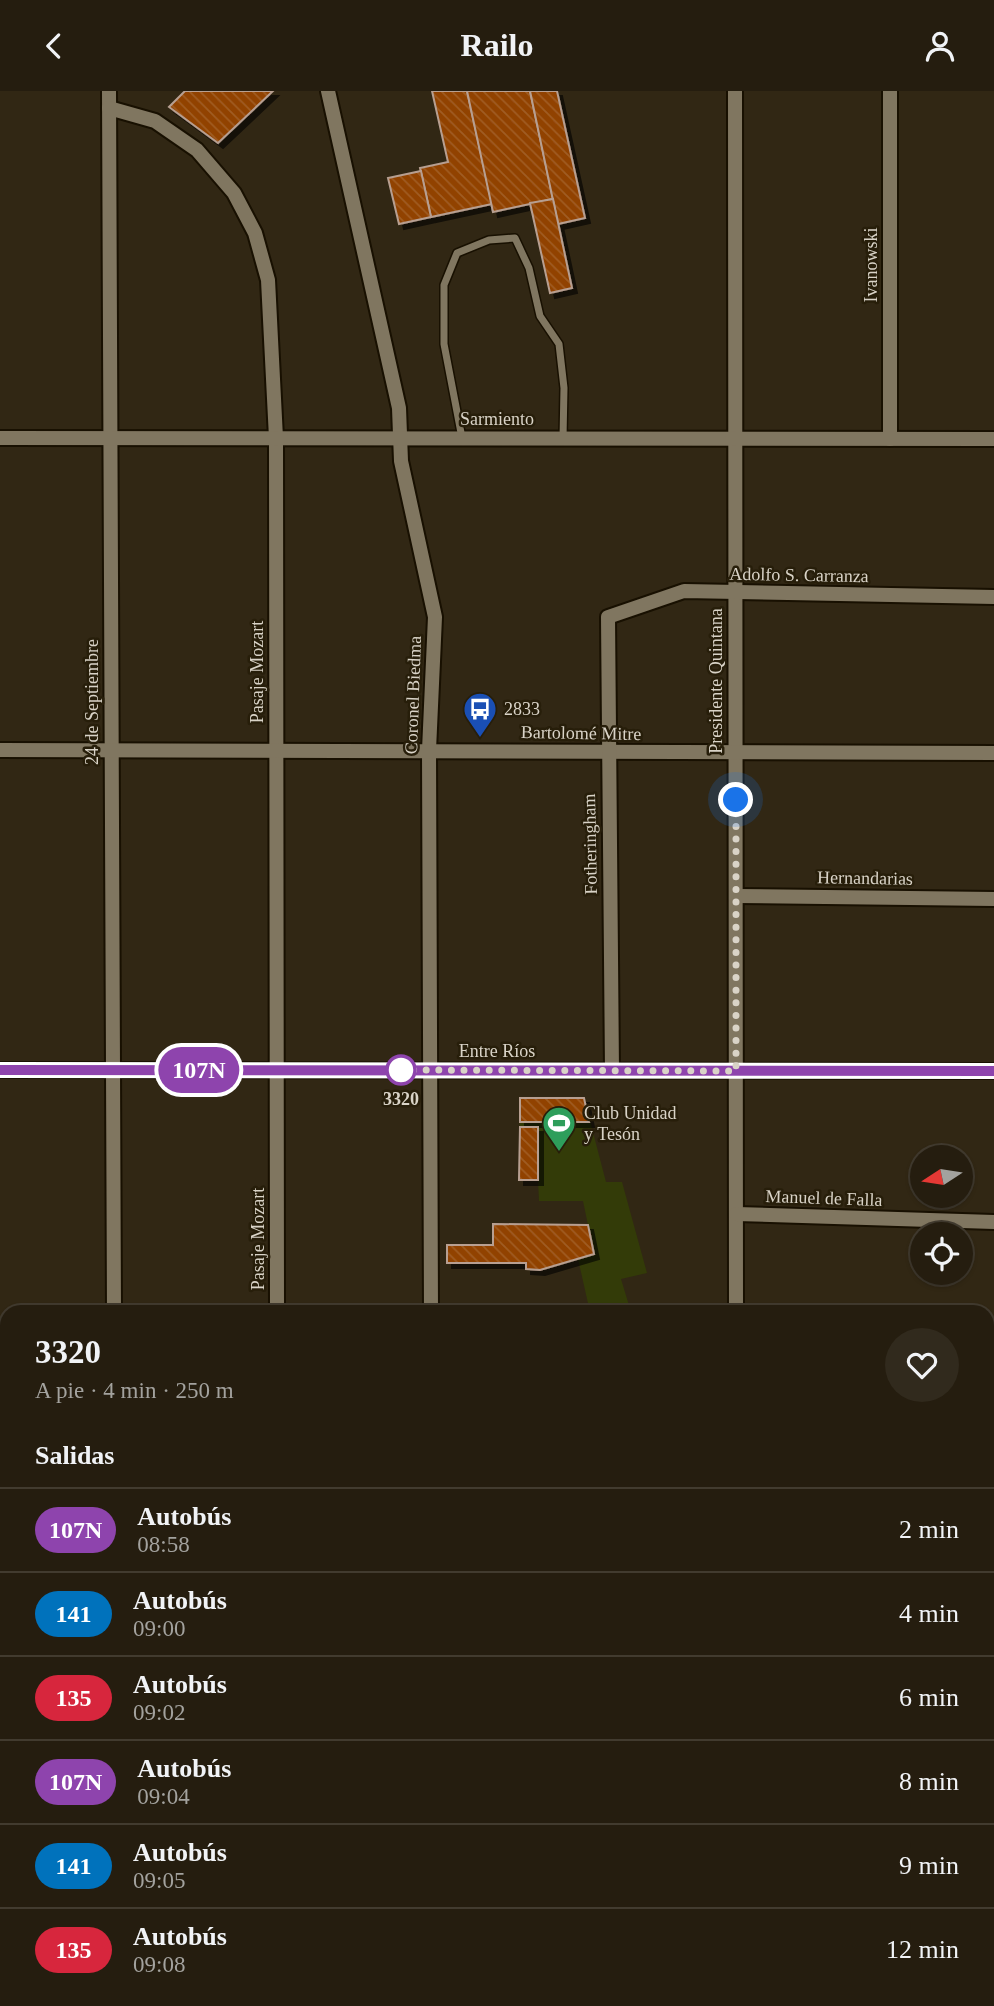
<!DOCTYPE html>
<html lang="es">
<head>
<meta charset="utf-8">
<style>
	body { margin:0; font-family:"Times New Roman",serif; background:#312a1d; color:#f1f3f6; height:100vh; display:flex; flex-direction:column; font-size:26px; white-space:nowrap }
	* { box-sizing:border-box; margin:0 }
	p { font-size:23px; color:#a3a29e }
	.icon { flex:none; width:38px; height:38px; fill:none; stroke:currentColor; stroke-width:2; stroke-linecap:round; stroke-linejoin:round }
	.map { position:relative; flex:1; overflow:hidden }
	.sheet { position:absolute; left:0px; top:1214px; width:994px; height:702px; display:flex; flex-direction:column; background:#251d0f; border-radius:21px 21px 0 0; box-shadow:0 2px 5px #0004,0 0 0 2px #423b2f }
	.sheet>* { flex:none }
	.badge { padding:0 14px; border-radius:23px; font-size:24px; line-height:46px }
	.needle { width:46px; rotate:258deg }
	.buttons { position:absolute; left:910px; top:1054px; display:grid; gap:14px }
	.buttons a { display:grid; place-items:center; width:63px; height:63px; border-radius:50%; background:#251d0f; box-shadow:0 2px 5px #0004,0 0 0 2px #423b2f; font-size:35px }
	.you { position:absolute; width:35px; height:35px; margin:-18px; border:5px solid #fff; border-radius:50%; background:#1a73e8; box-shadow:0 0 0 10px #1a73e833 }
	.map>.badge { position:absolute; translate:-50% -50%; box-shadow:0 0 0 4px #fff }
	h2 { padding:0 35px; font-size:26px; line-height:63px }
	.round { display:grid; place-items:center; flex:none; width:74px; height:74px; border-radius:37px; background:#312a1d }
	.summary { display:flex; align-items:center; justify-content:space-between; height:119px; padding:0 35px }
	h1 { font-size:33px; font-weight:600; line-height:52px }
	ul { padding:0; list-style:none }
	li { display:flex; align-items:center; gap:21px; height:84px; padding:0 35px; border-top:2px solid #423b2f }
	li div { flex:1 }
	li b { display:block; font-size:26px }
	li em { font-style:normal }
	li .badge { min-width:77px; font-weight:700; text-align:center }
	header { display:flex; justify-content:space-between; align-items:center; height:91px; padding:0 35px; background:#251d0f; font-size:32px; font-weight:600 }
	.map>svg:first-child { display:block }
</style>
</head>
<body>
<header><svg class="icon" aria-label="back" viewBox="0 0 24 24"><path d="M15 5l-7 7 7 7"/></svg>Railo<svg class="icon" aria-label="person" viewBox="0 0 24 24"><circle cx="12" cy="8" r="4"/><path d="M4 21q1-7 8-7t8 7"/></svg></header>
<div class="map">
<svg width="994" height="1915" viewBox="0 0 994 1915">
	<defs>
		<pattern id="building-back-hatch" width="6" height="6" patternUnits="userSpaceOnUse" patternTransform="scale(1.75)"><rect width="6" height="6" fill="#914200"/><path d="M-1 5l2 2M0 0l6 6M5-1l2 2" fill="none" stroke="#a05c24"/></pattern>
		<filter id="shadow"><feDropShadow dx="5" dy="5" stdDeviation="0" flood-color="#0009"/></filter>
	</defs>
	<rect width="100%" height="100%" fill="#312714"/>
	<polygon fill="#333b08" points="520,1007 584,1007 606,1091 622,1091 647,1182 621,1188 631,1221 590,1221 578,1168 594,1163 583,1110 539,1110 538,1089 519,1089"/>
	<g fill="url(#building-back-hatch)" stroke="#b79f91" stroke-width="2" filter="url(#shadow)">
		<polygon points="185,0 273,0 218,52 169,16"/>
		<polygon points="432,0 467,0 492,113 431,126 420,77 448,71"/>
		<polygon points="467,0 530,0 553,108 493,121"/>
		<polygon points="530,0 557,0 585,127 558,133"/>
		<polygon points="421,80 431,126 399,133 388,87"/>
		<polygon points="553,108 572,197 550,202 530,112"/>
		<polygon points="520,1007 584,1007 589,1031 520,1031"/>
		<polygon points="520,1036 538,1036 538,1089 519,1089"/>
		<polygon points="493,1133 588,1134 594,1163 540,1179 526,1178 526,1172 447,1172 447,1154 493,1154"/>
		<rect x="855" y="1909" width="41" height="6"/>
	</g>
	<g fill="none" stroke-linecap="round" stroke-linejoin="round">
		<defs>
			<polyline id="lane" points="462,347 444,253 444,194 457,162 489,149 515,147 529,177 540,225 559,253 564,297 563,347"/>
			<g id="street">
				<polyline points="109,0 114,1222"/>
				<polyline points="328,0 399,317 401,370 435,526 429,659 431,1222"/>
				<polyline points="735,0 736,1222"/>
				<polyline points="890,0 890,348"/>
				<polyline points="109,17 155,30 197,59 234,102 255,142 268,189 276,347 277,1222"/>
				<polyline points="0,347 994,348"/>
				<polyline points="0,659 994,662"/>
				<polyline points="736,805 994,808"/>
				<polyline points="0,979 994,980"/>
				<polyline points="612,980 608,526 684,500 994,506"/>
				<polyline points="736,1123 994,1131"/>
				<polyline points="987,1306 994,1305"/>
				<polyline points="0,1310 7,1310"/>
				<polyline points="0,1621 7,1621"/>
				<polyline points="987,1621 994,1621"/>
				<polyline points="116,1909 116,1915"/>
				<polyline points="277,1909 277,1915"/>
				<polyline points="737,1909 737,1915"/>
				<polyline points="430,1915 431,1909"/>
			</g>
		</defs>
		<use href="#lane" stroke="#181001" stroke-width="10"/>
		<use href="#street" stroke="#181001" stroke-width="18"/>
		<use href="#lane" stroke="#807660" stroke-width="7"/>
		<use href="#street" stroke="#807660" stroke-width="14"/>
	</g>
	<g fill="none" stroke-linecap="round" stroke-linejoin="round">
		<defs>
			<polyline id="line" points="0,979 994,980"/>
		</defs>
		<use href="#line" stroke="#fff" stroke-width="16"/>
		<use href="#line" stroke="#8e44ad" stroke-width="10"/>
		<polyline stroke="#d9d3c7" stroke-width="7" stroke-dasharray="0 12.6" points="401,979 736,980 736,709"/>
	</g>
	<defs>
		<symbol id="bus-pin" viewBox="-11 -11 22 30"><path d="M0 17L-7.5 6A9.5 9.5 0 1 1 7.5 6Z" fill="#1a4fb4" stroke="#271e0a"/><path d="M-5-6H5V4H4V6H2V4H-2V6H-4V4H-5ZM-3.5-4V0h7V-4ZM-3.5 1.2v1.5H-2V1.2ZM2 1.2v1.5H3.5V1.2Z" fill="#fff"/></symbol>
		<symbol id="stadium-pin" viewBox="-11 -11 22 30"><path d="M0 17L-7.5 6A9.5 9.5 0 1 1 7.5 6Z" fill="#2e9e5b" stroke="#271e0a"/><path d="M0-5a6.5 5 0 1 0 0 10a6.5 5 0 1 0 0-10ZM-3.5-1.8h7v3.6h-7Z" fill="#fff"/></symbol>
	</defs>
	<g fill-rule="evenodd">
		<use href="#bus-pin" x="461" y="599" width="38" height="52"/>
		<use href="#stadium-pin" x="540" y="1013" width="38" height="52"/>
	</g>
	<circle fill="#fff" stroke="#8e44ad" stroke-width="3.5" cx="401" cy="979" r="14"/>
	<g text-anchor="middle" stroke-width="5" stroke-linejoin="round" paint-order="stroke">
		<g font-size="18" fill="#d9d3c7" stroke="#271e0a">
			<text transform="translate(871 174) rotate(-90)" y="6">Ivanowski</text>
			<text x="497" y="334">Sarmiento</text>
			<text transform="translate(799 484) rotate(1)" y="6">Adolfo S. Carranza</text>
			<text transform="translate(257 581) rotate(-90)" y="6">Pasaje Mozart</text>
			<text transform="translate(716 590) rotate(-90)" y="6">Presidente Quintana</text>
			<text transform="translate(413 604) rotate(-88)" y="6">Coronel Biedma</text>
			<text transform="translate(92 611) rotate(-90)" y="6">24 de Septiembre</text>
			<text transform="translate(581 642) rotate(1)" y="6">Bartolomé Mitre</text>
			<text transform="translate(590 753) rotate(-91)" y="6">Fotheringham</text>
			<text transform="translate(865 787) rotate(1)" y="6">Hernandarias</text>
			<text x="497" y="966">Entre Ríos</text>
			<text transform="translate(824 1107) rotate(2)" y="6">Manuel de Falla</text>
			<text transform="translate(258 1148) rotate(-90)" y="6">Pasaje Mozart</text>
		</g>
		<g font-size="18" fill="#d9d3c7" stroke="#271e0a" text-anchor="start">
			<text x="504" y="624">2833</text>
			<text x="584" y="1028">Club Unidad<tspan x="584" dy="21">y Tesón</tspan></text>
		</g>
		<g font-size="18" font-weight="bold" fill="#d9d3c7" stroke="#271e0a">
			<text x="401" y="1014">3320</text>
		</g>
	</g>
</svg>
<div class="buttons">
<a><svg class="needle" viewBox="-14 -14 28 28"><path d="M0-13l5 13h-10z" fill="#e53935"/><path d="M0 13l5-13h-10z" fill="#a3a29e"/></svg></a>
<a><svg class="icon" aria-label="locate" viewBox="0 0 24 24"><circle cx="12" cy="12" r="6"/><path d="M12 2v4M12 18v4M2 12h4M18 12h4"/></svg></a>
</div>
<div class="you" style="left:736px;top:709px"></div>
<b class="badge" style="left:199px;top:979px;background:#8e44ad;color:#fff">107N</b>
<section class="sheet">
<div class="summary"><div><h1>3320</h1><p>A pie · 4 min · 250 m</p></div><a class="round"><svg class="icon" aria-label="heart" viewBox="0 0 24 24"><path d="M12 20l-8-8c-3-5 5-10 8-4 3-6 11-1 8 4z"/></svg></a></div>
<h2>Salidas</h2>
<ul>
<li><span class="badge" style="background:#8e44ad;color:#fff">107N</span><div><b>Autobús</b><p>08:58</p></div><em>2 min</em></li>
<li><span class="badge" style="background:#0072bc;color:#fff">141</span><div><b>Autobús</b><p>09:00</p></div><em>4 min</em></li>
<li><span class="badge" style="background:#d7263d;color:#fff">135</span><div><b>Autobús</b><p>09:02</p></div><em>6 min</em></li>
<li><span class="badge" style="background:#8e44ad;color:#fff">107N</span><div><b>Autobús</b><p>09:04</p></div><em>8 min</em></li>
<li><span class="badge" style="background:#0072bc;color:#fff">141</span><div><b>Autobús</b><p>09:05</p></div><em>9 min</em></li>
<li><span class="badge" style="background:#d7263d;color:#fff">135</span><div><b>Autobús</b><p>09:08</p></div><em>12 min</em></li>
</ul>
</section>
</div>
</body>
</html>
